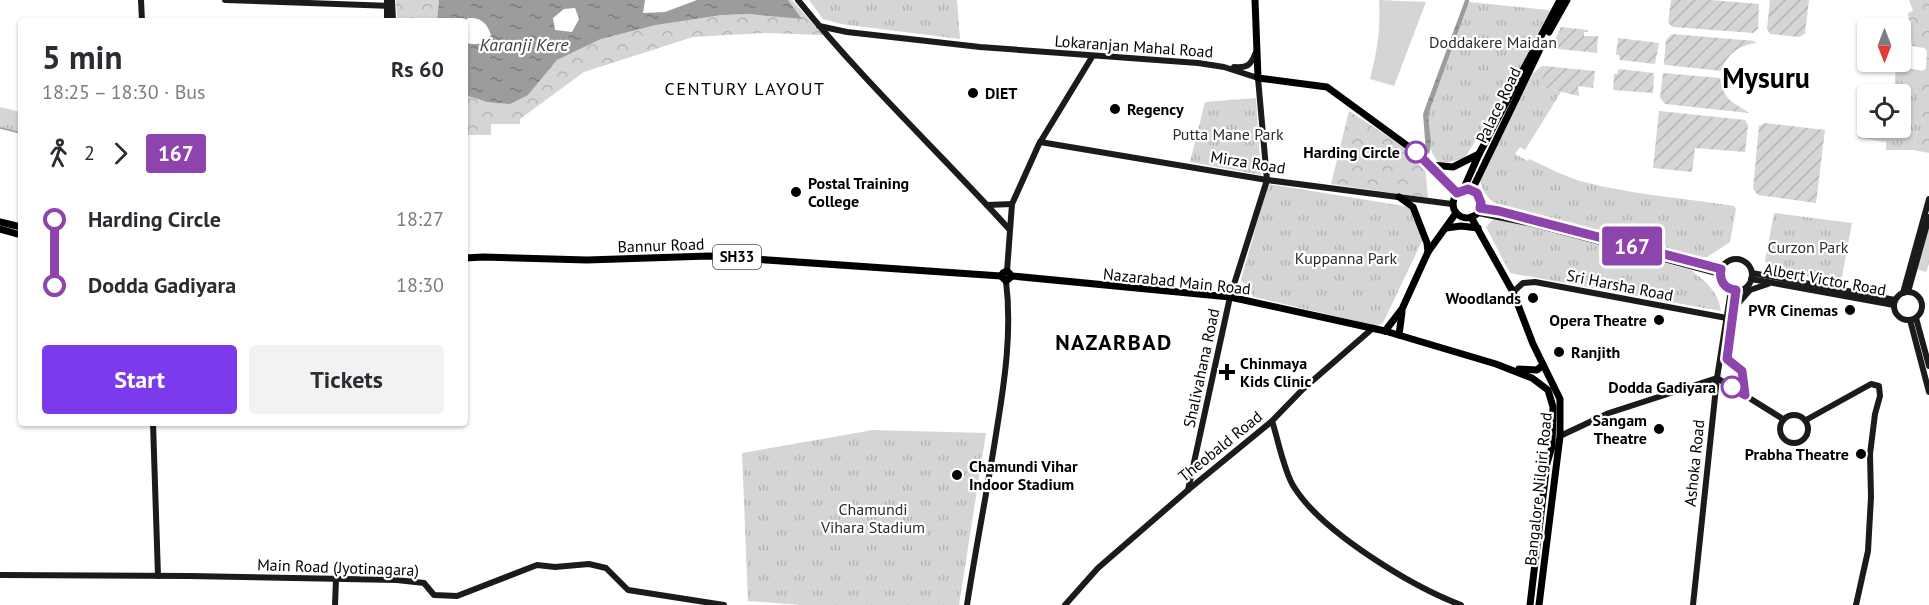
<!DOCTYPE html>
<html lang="en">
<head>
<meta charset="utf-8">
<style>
	body { margin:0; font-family:"PT Sans",sans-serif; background:#f2f2f3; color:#2b2b33; height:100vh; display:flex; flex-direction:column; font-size:22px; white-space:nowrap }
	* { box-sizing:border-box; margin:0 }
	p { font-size:20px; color:#7c7c81 }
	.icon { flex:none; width:33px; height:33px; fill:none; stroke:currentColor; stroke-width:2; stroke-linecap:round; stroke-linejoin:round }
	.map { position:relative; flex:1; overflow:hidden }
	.sheet { position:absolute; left:18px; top:18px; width:450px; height:408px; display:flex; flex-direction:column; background:#fff; border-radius:6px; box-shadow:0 2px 4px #0004 }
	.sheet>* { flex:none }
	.badge { padding:0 12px; border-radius:4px; font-size:21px; line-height:39px }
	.needle { width:39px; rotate:180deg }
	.buttons { position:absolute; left:1857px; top:18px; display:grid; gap:12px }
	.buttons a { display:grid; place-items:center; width:54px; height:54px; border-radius:6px; background:#fff; box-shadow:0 2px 4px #0004; font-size:30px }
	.map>.badge { position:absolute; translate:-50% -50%; box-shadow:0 0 0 3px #fff }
	.legs { display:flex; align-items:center; gap:9px; height:66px; padding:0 24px; font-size:20px }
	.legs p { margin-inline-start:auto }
	.headline { display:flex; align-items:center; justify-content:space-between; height:102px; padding:0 24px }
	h1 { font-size:33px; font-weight:600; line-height:45px }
	.primary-button { display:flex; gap:12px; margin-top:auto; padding:12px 24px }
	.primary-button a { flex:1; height:69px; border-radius:6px; background:#7c3aed; color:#fff; font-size:24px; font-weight:600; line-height:69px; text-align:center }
	.primary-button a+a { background:#f2f2f3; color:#2b2b33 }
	ul { padding:0 24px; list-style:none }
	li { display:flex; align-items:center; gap:21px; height:66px; font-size:22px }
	li i { display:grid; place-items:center; width:9px; height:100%; margin:0 8px; background:currentColor }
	li i::after { content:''; width:15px; height:15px; margin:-8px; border:4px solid; border-radius:50%; background:#fff }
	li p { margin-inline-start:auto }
	li:first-child i { background:linear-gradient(#0000 50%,currentColor 0) }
	li:last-child i { background:linear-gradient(currentColor 50%,#0000 0) }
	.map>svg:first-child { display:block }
</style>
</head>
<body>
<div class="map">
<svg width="1929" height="605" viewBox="0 0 1929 605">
	<defs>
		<pattern id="forest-crowns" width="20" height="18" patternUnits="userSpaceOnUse" patternTransform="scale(1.5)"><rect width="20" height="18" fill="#d5d5d5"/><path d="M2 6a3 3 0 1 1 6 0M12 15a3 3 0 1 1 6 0" fill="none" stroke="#b5b5b5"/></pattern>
		<pattern id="park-tufts" width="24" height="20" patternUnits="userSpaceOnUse" patternTransform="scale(1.5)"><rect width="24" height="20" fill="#d5d5d5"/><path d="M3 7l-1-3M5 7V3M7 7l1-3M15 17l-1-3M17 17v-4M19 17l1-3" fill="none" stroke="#b5b5b5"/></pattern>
		<pattern id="garden-furrows" width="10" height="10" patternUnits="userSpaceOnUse" patternTransform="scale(1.5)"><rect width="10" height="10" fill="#d5d5d5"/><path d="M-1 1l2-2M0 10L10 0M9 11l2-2" fill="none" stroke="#b5b5b5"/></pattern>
		<pattern id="water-ripples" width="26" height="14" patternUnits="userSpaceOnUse" patternTransform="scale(1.5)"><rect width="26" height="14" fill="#9c9c9c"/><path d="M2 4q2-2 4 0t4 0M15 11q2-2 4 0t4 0" fill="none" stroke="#7d7d7d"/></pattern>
	</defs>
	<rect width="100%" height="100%" fill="#fff"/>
	<path fill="#d5d5d5" d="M1379 0 1426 2 1394 86 1370 79C1377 52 1381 28 1379 0Z"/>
	<g fill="url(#forest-crowns)">
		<polygon points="396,0 439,0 437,21 397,21"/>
		<polygon points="788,0 792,0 823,35 766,33 693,37 584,72 520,119 520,124 491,124 491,135 465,135 465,95 487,102 528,95 557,60 601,39 656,25 722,15 749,14 801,18"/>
		<polygon points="1909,0 1929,0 1929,153 1913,150 1917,131 1921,131 1923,116 1918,116 1918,70 1923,71 1926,68 1927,51 1924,48 1912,46 1908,13 1913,11"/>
		<polygon points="1349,111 1415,154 1425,164 1428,198 1331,184"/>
	</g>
	<g fill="url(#park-tufts)">
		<polygon points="809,0 957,0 960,39 841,24 823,19"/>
		<path d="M1469 2 1548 10 1553 15 1466 156 1462 159 1441 164C1427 154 1426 128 1429 112Z"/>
		<path d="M1542 66H1545L1540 87 1561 92 1525 150 1520 147 1515 154 1528 161 1529 159C1547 167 1566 177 1584 182 1634 195 1684 198 1734 206L1736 209 1730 242 1707 257 1699 258 1500 206C1489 201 1480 190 1480 177 1480 155 1520 95 1533 73Z"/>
		<polygon points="1896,67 1918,70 1918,115 1923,116 1922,131 1917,131 1913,150 1886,150 1886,142 1858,138 1860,123 1862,123 1862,118 1860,118 1862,96 1867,96 1868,128 1900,128 1900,94 1894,94"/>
		<polygon points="1256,98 1261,175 1190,162 1205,102"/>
		<polygon points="0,107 21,112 21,133 0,128"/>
		<polygon points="1268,184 1410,207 1423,239 1383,323 1377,326 1254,297 1241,280"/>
		<polygon points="1774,213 1852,223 1841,282 1774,271 1765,261"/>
		<path d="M1495 217 1691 270C1706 282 1718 291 1721 311L1510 273 1486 227Z"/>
		<polygon points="1929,220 1929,264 1926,272 1916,269"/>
		<polygon points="873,430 986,433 959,605 802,605 748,601 742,453"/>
	</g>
	<g fill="url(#garden-furrows)">
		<polygon points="1671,0 1711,0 1759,4 1758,29 1753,33 1673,27 1668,23"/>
		<polygon points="1770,0 1809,0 1805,34 1799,37 1770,34 1767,29"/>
		<polygon points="1561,27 1588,30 1588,32 1584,32 1584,36 1598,36 1597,53 1551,48"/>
		<path d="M1672 34 1755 41 1756 43C1738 46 1728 53 1721 71L1666 65 1664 64 1666 40Z"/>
		<polygon points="1618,38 1659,43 1655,64 1620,60 1619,55 1616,55"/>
		<polygon points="1545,66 1595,71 1593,88 1578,86 1579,96 1540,87"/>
		<polygon points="1619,69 1654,73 1653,93 1613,90 1614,74 1617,74"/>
		<path d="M1663 73 1720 78C1724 102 1734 102 1749 113L1665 104 1660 98Z"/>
		<polygon points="1659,111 1745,120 1748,125 1745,152 1695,148 1692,172 1653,168"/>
		<polygon points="1765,123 1825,130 1816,203 1758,195 1753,189 1759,126"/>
	</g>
	<g fill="url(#water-ripples)" fill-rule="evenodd">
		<path d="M439 0H645L643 13 665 12 697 0H788L802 19 749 14 722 15 656 25 601 39 557 60 528 95 510 104 487 102 465 95V43C476 45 484 45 491 35 487 23 481 17 468 18L465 21H437ZM575 8 579 19 572 32 555 30 553 18 564 9Z"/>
		<path d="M1465 0H1469V2L1429 112C1427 126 1434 142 1429 154L1426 152 1423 114Z"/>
	</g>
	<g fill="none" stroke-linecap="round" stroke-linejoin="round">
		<polyline stroke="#9c9c9c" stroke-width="1.5" points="0,128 21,133"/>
		<g stroke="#1b1b1b" stroke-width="6">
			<polyline points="141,0 142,21"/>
			<polyline points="225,0 392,6"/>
			<polyline points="387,0 387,21"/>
			<polyline points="392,0 393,21"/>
			<path d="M798 0C863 81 939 152 1009 229"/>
			<polyline points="819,26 847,32 980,47 1198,63 1224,67 1258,78 1267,180 1230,297 1188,490"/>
			<path d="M1234 67C1248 68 1251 65 1256 52"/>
			<polyline points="1040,142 1267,180 1452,204"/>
			<polyline points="987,205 1012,204"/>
			<polyline points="1480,208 1532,219"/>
			<polyline points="1478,213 1533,224 1720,274"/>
			<polyline points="1568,229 1721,269"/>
			<circle cx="1736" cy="275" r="16"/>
			<polyline points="1007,271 1012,204 1039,144 1092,57"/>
			<polyline points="1752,273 1895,300"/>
			<polyline points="1751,279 1894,305"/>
			<path d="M1736 290 1727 359C1746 370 1740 376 1745 395"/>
			<circle cx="1908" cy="306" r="14"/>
			<polyline points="1513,292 1523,283 1535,282 1732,319"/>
			<polyline points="1908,292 1929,217"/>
			<polyline points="1903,293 1929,199"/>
			<polyline points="1734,308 1750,290 1768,284"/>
			<polyline points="1916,318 1929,366"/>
			<polyline points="1910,320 1929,392"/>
			<polyline points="1717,378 1783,419"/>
			<circle cx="1794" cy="429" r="14"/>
			<polyline points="1806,420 1871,384 1879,386 1880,396 1875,414 1870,454 1871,497 1868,551 1856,605"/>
			<path d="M1272 421C1278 439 1284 472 1294 487 1322 532 1411 586 1461 605"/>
			<polyline points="153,423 158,576"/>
			<polyline points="1560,436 1609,413 1717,378"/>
			<polyline points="0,575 189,576 397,580 424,583 434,595 457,596 537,565 555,567 589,564 606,568 628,590 724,605"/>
			<polyline points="335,605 336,579"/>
			<path d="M967 605C976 546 988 487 997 428 1005 379 1012 330 1006 281"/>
			<polyline points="1065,605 1098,568 1188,490 1272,421 1303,389 1373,328"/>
			<polyline points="1693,605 1717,378 1731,290"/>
		</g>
		<g stroke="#000" stroke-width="7">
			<polyline points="1255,0 1258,78 1327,87 1416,152 1457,193"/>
			<polyline points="1549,32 1567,0"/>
			<polyline points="1431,165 1453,167 1479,154"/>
			<circle cx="1467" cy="204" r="14"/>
			<polyline points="1463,190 1479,154 1560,0"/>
			<polyline points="1472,190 1541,47"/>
			<polyline points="1399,197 1413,207 1427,243 1428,252"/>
			<polyline points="1471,217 1513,292 1533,344 1560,399 1560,436 1539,605"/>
			<polyline points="0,222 21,227"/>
			<polyline points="1446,228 1461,226 1478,228"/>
			<polyline points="0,229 21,235"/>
			<polyline points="465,258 483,257 587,260 709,256 1001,276"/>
			<polyline points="1012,276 1006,281 1001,276 1003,273 1007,271 1012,276 1230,297 1385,331 1496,364 1532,378 1548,390 1553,407 1552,447 1547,463 1530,605"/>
			<polyline points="1385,331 1402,309 1428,252 1456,213"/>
			<polyline points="1399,335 1402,312"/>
			<polyline points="1519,369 1537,370 1543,365"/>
		</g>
	</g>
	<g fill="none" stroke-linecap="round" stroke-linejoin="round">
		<defs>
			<path id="line-1" d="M1416 152 1457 193 1468 189 1477 193 1481 203 1480 208 1499 211 1721 269C1719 280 1724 289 1736 290L1727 359 1742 371 1745 395 1732 387"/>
		</defs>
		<use href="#line-1" stroke="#fff" stroke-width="14"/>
		<use href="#line-1" stroke="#8e44ad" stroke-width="9"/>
	</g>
	<g fill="#000" stroke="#fff" stroke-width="2">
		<circle cx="973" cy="93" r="6"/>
		<circle cx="1115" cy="109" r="6"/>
		<circle cx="796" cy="192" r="6"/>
		<circle cx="1533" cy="298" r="6"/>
		<circle cx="1850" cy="310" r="6"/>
		<circle cx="1659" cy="320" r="6"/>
		<circle cx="1559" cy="352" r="6"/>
		<path d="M1224 363h6v6h6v6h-6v6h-6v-6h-6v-6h6z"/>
		<circle cx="1659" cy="429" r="6"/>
		<circle cx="1861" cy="454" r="6"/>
		<circle cx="957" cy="475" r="6"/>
	</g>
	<g fill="#fff" stroke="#8e44ad" stroke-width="3">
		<circle cx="1416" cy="152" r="10"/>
		<circle cx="1732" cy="387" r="10"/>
	</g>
	<g text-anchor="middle" stroke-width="4.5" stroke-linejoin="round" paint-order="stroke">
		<rect fill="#fff" stroke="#4c4c4c" stroke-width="1.5" x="713" y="245" width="48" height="24" rx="4.5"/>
		<g font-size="15" font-weight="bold" fill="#000">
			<text x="737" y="262">SH33</text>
		</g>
		<g font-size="16" fill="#2c2c2c" stroke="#fff">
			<text x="1493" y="48">Doddakere Maidan</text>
			<text x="1228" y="140">Putta Mane Park</text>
			<text x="1808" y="253">Curzon Park</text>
			<text x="1346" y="264">Kuppanna Park</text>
			<text x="873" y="515">Chamundi<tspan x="873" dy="18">Vihara Stadium</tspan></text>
		</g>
		<g font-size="16" fill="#000" stroke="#fff">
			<text transform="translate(1134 46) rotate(4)" y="6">Lokaranjan Mahal Road</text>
			<text transform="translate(1498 105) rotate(-64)" y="6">Palace Road</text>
			<text transform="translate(1248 162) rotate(9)" y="6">Mirza Road</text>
			<text transform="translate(661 245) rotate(-2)" y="6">Bannur Road</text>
			<text transform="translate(1825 279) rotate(10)" y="6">Albert Victor Road</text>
			<text transform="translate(1177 281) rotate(6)" y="6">Nazarabad Main Road</text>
			<text transform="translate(1620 285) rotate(11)" y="6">Sri Harsha Road</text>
			<text transform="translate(1201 368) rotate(-78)" y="6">Shalivahana Road</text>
			<text transform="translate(1220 446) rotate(-39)" y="6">Theobald Road</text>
			<text transform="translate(1694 463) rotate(-84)" y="6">Ashoka Road</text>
			<text transform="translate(1538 489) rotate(-84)" y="6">Bangalore Nilgiri Road</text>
			<text transform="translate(338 567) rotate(2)" y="6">Main Road (Jyotinagara)</text>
		</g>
		<g font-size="16" font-weight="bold" fill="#000" stroke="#fff" text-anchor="start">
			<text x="985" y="99">DIET</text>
			<text x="1127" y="115">Regency</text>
			<text x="808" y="189">Postal Training<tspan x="808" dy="18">College</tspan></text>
			<text x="1521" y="304" text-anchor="end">Woodlands</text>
			<text x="1838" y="316" text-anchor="end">PVR Cinemas</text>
			<text x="1647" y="326" text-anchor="end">Opera Theatre</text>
			<text x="1571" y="358">Ranjith</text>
			<text x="1240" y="369">Chinmaya<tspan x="1240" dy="18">Kids Clinic</tspan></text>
			<text x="1647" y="426" text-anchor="end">Sangam<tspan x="1647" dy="18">Theatre</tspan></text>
			<text x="1849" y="460" text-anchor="end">Prabha Theatre</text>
			<text x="969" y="472">Chamundi Vihar<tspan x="969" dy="18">Indoor Stadium</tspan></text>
		</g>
		<g font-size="16" font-weight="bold" fill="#000" stroke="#fff" text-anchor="end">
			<text x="1400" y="158">Harding Circle</text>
			<text x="1716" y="393">Dodda Gadiyara</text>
		</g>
		<g font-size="18" font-style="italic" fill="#3d3d3d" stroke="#fff">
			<text x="524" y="51">Karanji Kere</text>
		</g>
		<g font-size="18" letter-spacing="1.5" fill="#000" stroke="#fff">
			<text x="745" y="95">CENTURY LAYOUT</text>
		</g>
		<g font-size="22" font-weight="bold" letter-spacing="1.5" fill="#000" stroke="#fff">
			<text x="1114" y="350">NAZARBAD</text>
		</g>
		<g font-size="28" font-weight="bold" fill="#000" stroke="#fff">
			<text x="1766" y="88">Mysuru</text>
		</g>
	</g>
</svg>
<div class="buttons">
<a><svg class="needle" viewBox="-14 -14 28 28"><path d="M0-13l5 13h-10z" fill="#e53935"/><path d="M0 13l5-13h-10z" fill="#7c7c81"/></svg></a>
<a><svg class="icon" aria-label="locate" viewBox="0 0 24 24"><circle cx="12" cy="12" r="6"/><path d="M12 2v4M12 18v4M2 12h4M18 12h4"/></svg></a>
</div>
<b class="badge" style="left:1632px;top:246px;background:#8e44ad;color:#fff">167</b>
<section class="sheet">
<div class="headline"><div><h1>5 min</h1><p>18:25 – 18:30 · Bus</p></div><b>Rs 60</b></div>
<div class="legs"><svg class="icon" aria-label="walk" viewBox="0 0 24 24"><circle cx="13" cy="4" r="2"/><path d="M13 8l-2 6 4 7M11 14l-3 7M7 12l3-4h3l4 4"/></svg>2<svg class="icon" aria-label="forward" viewBox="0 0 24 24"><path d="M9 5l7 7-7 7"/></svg><b class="badge" style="background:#8e44ad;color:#fff">167</b></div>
<ul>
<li><i style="color:#8e44ad"></i><b>Harding Circle</b><p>18:27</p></li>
<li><i style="color:#8e44ad"></i><b>Dodda Gadiyara</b><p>18:30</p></li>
</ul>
<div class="primary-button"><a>Start</a><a>Tickets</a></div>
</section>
</div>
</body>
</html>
